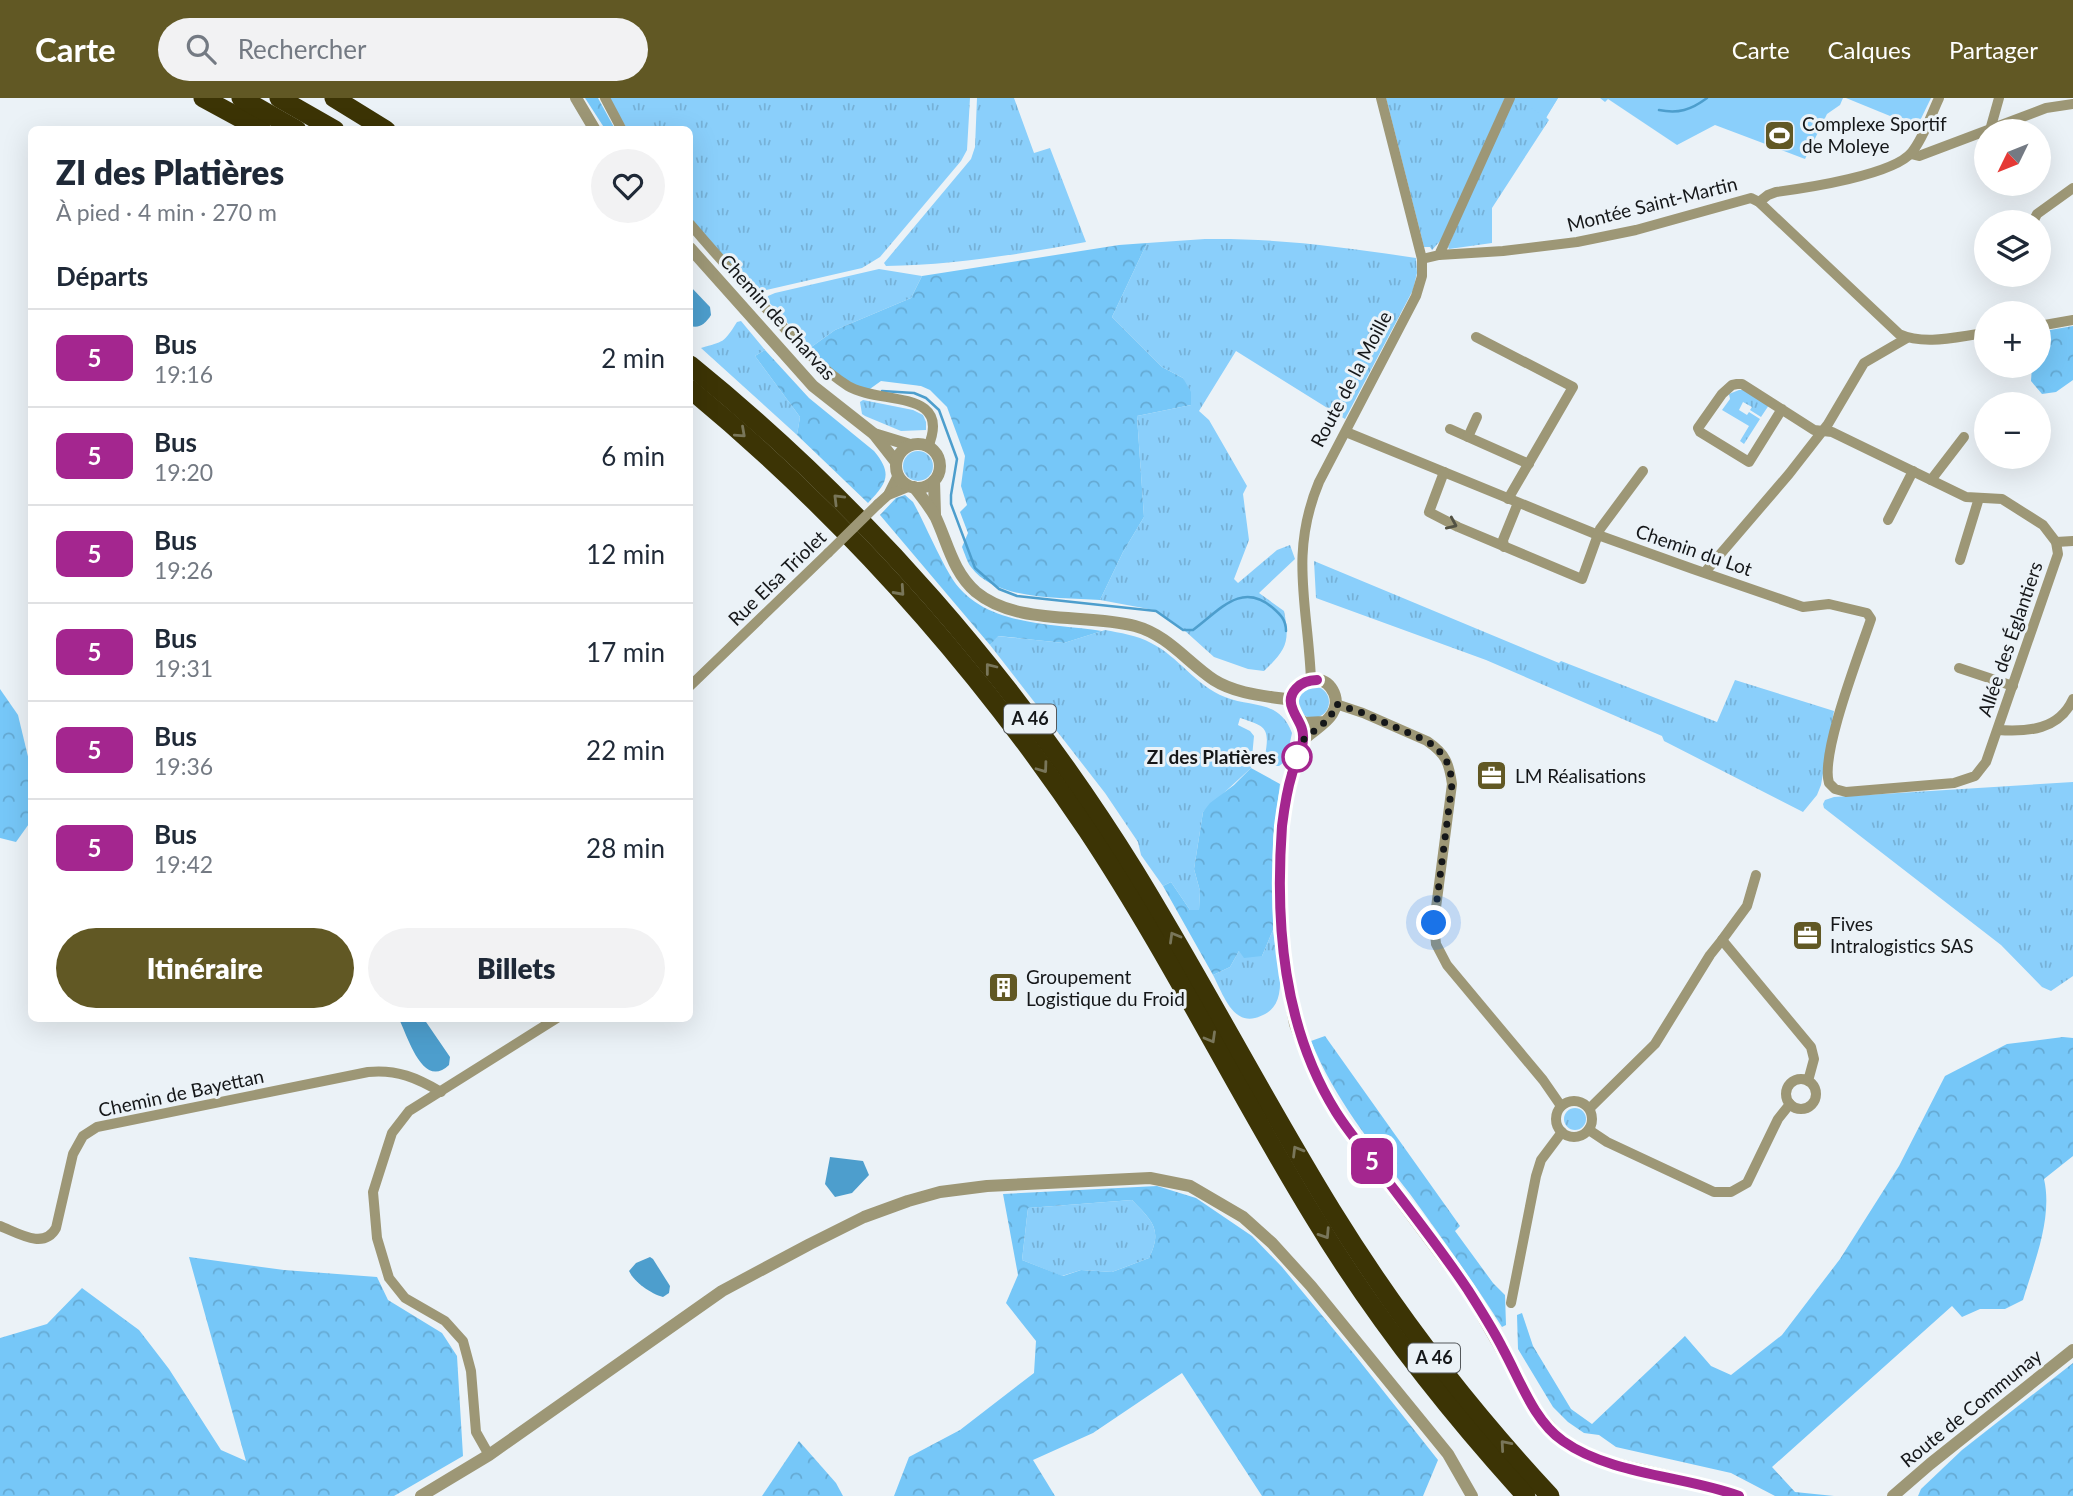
<!DOCTYPE html>
<html lang="fr">
<head>
<meta charset="utf-8">
<style>
	body { margin:0; font-family:Lato,sans-serif; background:#f2f2f3; color:#1f2937; height:100vh; display:flex; flex-direction:column; font-size:26px; white-space:nowrap }
	* { box-sizing:border-box; margin:0 }
	p { font-size:23px; color:#747a83 }
	.icon { flex:none; width:38px; height:38px; fill:none; stroke:currentColor; stroke-width:2; stroke-linecap:round; stroke-linejoin:round }
	.map { position:relative; flex:1; overflow:hidden }
	.drawer { position:absolute; left:28px; top:28px; width:665px; height:896px; display:flex; flex-direction:column; background:#fff; border-radius:10px; box-shadow:0 7px 28px #0002 }
	.drawer>* { flex:none }
	.badge { padding:0 14px; border-radius:10px; font-size:24px; line-height:46px }
	.needle { width:46px; rotate:227deg }
	.tools { position:absolute; left:1974px; top:21px; display:grid; gap:14px }
	.tools a { display:grid; place-items:center; width:77px; height:77px; border-radius:50%; background:#fff; box-shadow:0 7px 28px #0002; font-size:35px }
	.you { position:absolute; width:35px; height:35px; margin:-18px; border:5px solid #fff; border-radius:50%; background:#1a73e8; box-shadow:0 0 0 10px #1a73e833 }
	.map>.badge { position:absolute; translate:-50% -50%; box-shadow:0 0 0 4px #fff }
	h2 { padding:0 28px; font-size:26px; line-height:63px }
	.round { display:grid; place-items:center; flex:none; width:74px; height:74px; border-radius:37px; background:#f2f2f3 }
	.overview { display:flex; align-items:center; justify-content:space-between; height:119px; padding:0 28px }
	h1 { font-size:33px; font-weight:800; line-height:52px }
	.cta { display:flex; gap:14px; margin-top:auto; padding:14px 28px }
	.cta a { flex:1; height:80px; border-radius:42px; background:#615824; color:#fff; font-size:28px; font-weight:800; line-height:80px; text-align:center }
	.cta a+a { background:#f2f2f3; color:#1f2937 }
	ul { padding:0; list-style:none }
	li { display:flex; align-items:center; gap:21px; height:98px; padding:0 28px; border-top:2px solid #e0e1e3 }
	li div { flex:1 }
	li b { display:block; font-size:26px }
	li em { font-style:normal }
	li .badge { min-width:77px; font-weight:700; text-align:center }
	header { display:flex; align-items:center; gap:42px; box-sizing:border-box; height:98px; padding:0 35px; background:#615824; color:#fff }
	header strong { font-size:33px }
	nav { display:flex; gap:38px; margin-inline-start:auto; font-size:24px }
	.search { width:490px; height:63px; background:#f2f2f3; display:flex; align-items:center; gap:18px; box-sizing:border-box; padding:0 24px; border-radius:38px; color:#747a83; font-size:26px }
	.map>svg:first-child { display:block }
</style>
</head>
<body>
<header>
<strong>Carte</strong>
<div class="search"><svg class="icon" aria-label="search" viewBox="0 0 24 24"><circle cx="10" cy="10" r="6"/><path d="M15 15l6 6"/></svg>Rechercher</div>
<nav><a>Carte</a><a>Calques</a><a>Partager</a></nav>
</header>
<div class="map">
<svg width="2073" height="1398" viewBox="0 0 2073 1398">
	<defs>
		<pattern id="grass-tufts" width="24" height="20" patternUnits="userSpaceOnUse" patternTransform="scale(1.75)"><rect width="24" height="20" fill="#8acffb"/><path d="M3 7l-1-3M5 7V3M7 7l1-3M15 17l-1-3M17 17v-4M19 17l1-3" fill="none" stroke="#76b1d7"/></pattern>
		<pattern id="forest-crowns" width="20" height="18" patternUnits="userSpaceOnUse" patternTransform="scale(1.75)"><rect width="20" height="18" fill="#76c7f8"/><path d="M2 6a3 3 0 1 1 6 0M12 15a3 3 0 1 1 6 0" fill="none" stroke="#65aad4"/></pattern>
	</defs>
	<rect width="100%" height="100%" fill="#ebf2f7"/>
	<g fill="url(#grass-tufts)">
		<polygon points="609,0 970,0 967,52 961,63 880,159 862,170 758,194 755,194 690,120 690,32 627,31"/>
		<path d="M977 0H1014L1034 55 1050 50 1086 144C1020 156 954 167 886 168L884 165 971 61 975 49Z"/>
		<polygon points="1386,0 1505,0 1441,142 1432,152 1430,149 1424,149"/>
		<polygon points="1512,0 1558,0 1546,19 1549,22 1492,110 1492,145 1449,151 1448,149"/>
		<path d="M1205 141C1278 140 1343 149 1416 160L1417 175 1413 192 1345 321 1236 253 1199 313 1209 322 1247 388 1243 396 1249 442 1234 481 1238 485 1277 452 1290 447 1295 461 1259 495 1284 513C1290 544 1287 551 1264 573L1248 571 1214 559 1184 532 1154 512 1100 502 1123 454 1144 419 1137 318 1191 307 1183 280 1162 269 1112 219 1147 145Z"/>
		<polygon points="879,171 922,178 911,200 835,232 810,250 767,202 768,198 775,195"/>
		<path d="M741 223 765 252 755 258 800 319 797 337 701 250C724 243 723 246 737 224Z"/>
		<polygon points="1739,292 1746,292 1769,307 1761,319 1750,312 1752,309 1743,304 1739,312 1747,317 1749,314 1760,321 1744,346 1740,343 1749,328 1722,312 1730,301 1729,296"/>
		<polygon points="863,302 913,312 923,317 926,324 926,332 901,333 865,318 862,316 860,304"/>
		<circle cx="918" cy="368" r="15"/>
		<polygon points="1314,463 1559,565 1561,563 1717,624 1735,582 1834,613 1821,687 1817,697 1803,714 1664,643 1662,638 1486,562 1316,500"/>
		<path d="M1105 532C1120 535 1137 537 1151 545 1178 558 1196 588 1225 599 1252 610 1279 601 1292 635L1286 663 1279 668H1273L1265 658C1270 630 1266 628 1240 620L1238 627 1250 633 1254 638 1251 670 1203 714 1194 771 1200 793 1199 813 1190 812 1171 784 1163 788 1141 757 1138 744 1105 695 990 547 997 538 1064 545Z"/>
		<circle cx="1313" cy="604" r="16"/>
		<polygon points="2073,684 2073,878 2051,893 2042,889 2001,847 1824,710 1823,706 1825,702 1834,699"/>
		<path d="M1273 832C1275 852 1283 876 1279 896 1277 906 1272 913 1263 917 1234 932 1224 898 1213 877L1230 869 1239 853 1262 858Z"/>
		<circle cx="1575" cy="1021" r="11"/>
		<path d="M1132 1102C1152 1123 1163 1131 1149 1160L1112 1174 1081 1172 1062 1178 1022 1162 1028 1110Z"/>
	</g>
	<g fill="url(#forest-crowns)" fill-rule="evenodd">
		<polygon points="585,0 598,0 615,31 605,31"/>
		<path d="M1147 145 1112 219 1162 269 1183 280 1191 294V307L1137 318 1144 419 1123 454 1100 502C1061 499 996 503 971 469 967 464 965 456 962 449L968 435 960 414 967 407 961 388 965 358 947 309 930 292 921 288 881 283 867 293 836 277 810 250 835 232 911 200 922 178 1119 147Z"/>
		<polygon points="2073,228 2073,282 2056,294 2042,296 2031,283 2032,268 2039,268 2039,234"/>
		<path d="M765 252 809 300 874 353C893 376 887 385 868 405L797 337 800 319 755 258Z"/>
		<path d="M905 397 913 404C926 428 936 453 950 477 980 529 1050 525 1102 533L1064 545 998 538 990 547 880 417 896 400Z"/>
		<polygon points="0,591 18,617 31,671 31,723 16,744 0,740"/>
		<polygon points="1251,670 1280,686 1273,741 1273,832 1262,858 1244,860 1239,853 1230,869 1213,877 1163,788 1171,784 1190,812 1199,812 1200,793 1194,771 1203,714 1210,705 1234,687"/>
		<path d="M1325 938 1460 1128 1455 1133 1493 1185 1505 1197 1506 1227 1502 1229C1473 1183 1442 1140 1410 1096 1373 1048 1334 1000 1311 943Z"/>
		<path d="M2063 939 2073 940V1058L2044 1081C2053 1120 2034 1165 2023 1202L2005 1211H1980L1962 1219 1952 1208 1772 1369 1795 1394 1834 1398H1775L1731 1375 1616 1349 1599 1337 1584 1335 1568 1324 1553 1309 1518 1251 1517 1217 1522 1215 1533 1248 1571 1311 1592 1326 1685 1238 1711 1268 1731 1277 1782 1237 1840 1161 1899 1068 1945 978 2007 946Z"/>
		<path d="M1157 1088 1196 1100 1252 1138 1282 1169 1354 1256 1438 1362 1423 1398H1262L1182 1275 1093 1335 1033 1362 1055 1398H894L909 1359 960 1332 1034 1275 1036 1243 1006 1205 1018 1177 1003 1096ZM1132 1102C1152 1123 1163 1131 1149 1160L1112 1174 1081 1172 1063 1178 1022 1162 1028 1110Z"/>
		<polygon points="189,1159 284,1172 377,1179 388,1202 442,1235 457,1258 463,1358 394,1398 0,1398 0,1240 47,1226 82,1190 139,1232 169,1271 221,1352 246,1363"/>
		<polygon points="2073,1265 2073,1398 1918,1398 1921,1391 1962,1352"/>
		<polygon points="799,1343 836,1385 843,1398 762,1398"/>
	</g>
	<g fill="#8acffb">
		<polygon points="1516,0 1558,0 1546,20"/>
		<polygon points="1600,0 1843,0 1840,7 1827,16 1805,61 1715,27 1677,47 1608,1 1605,4"/>
		<polygon points="1846,0 1931,0 1917,29"/>
	</g>
	<g fill="#4d9ecd">
		<path d="M690 188 710 209 711 217C706 225 700 231 690 228Z"/>
		<path d="M399 921H424L450 959 449 967C423 992 408 939 399 921Z"/>
		<polygon points="830,1059 863,1063 869,1077 852,1095 835,1099 825,1086"/>
		<path d="M650 1159 653 1161 670 1188 669 1195 663 1199C651 1196 634 1184 629 1173L636 1165Z"/>
	</g>
	<g fill="none" stroke-linecap="round" stroke-linejoin="round">
		<g stroke="#4d9ecd" stroke-width="2.5">
			<path d="M1659 12C1678 16 1691 12 1707 0"/>
			<path d="M882 293 914 295 926 300 939 312 957 361 951 397V406L975 470 999 491 1017 498 1156 513 1183 532H1193C1218 514 1241 482 1273 510 1281 517 1286 522 1286 533"/>
		</g>
		<g stroke="#9d9776" stroke-width="10">
			<polyline points="605,0 622,32"/>
			<polyline points="1990,32 1999,0"/>
			<polyline points="1911,56 1919,58 2046,10 2073,6"/>
			<path d="M1759 104 1768 97 1776 94C1806 90 1894 77 1912 54 1924 39 1931 17 1939 0"/>
			<polyline points="2033,124 2037,116 2073,90"/>
			<path d="M690 126C718 159 747 191 777 222 799 246 820 270 848 288 879 307 953 290 928 349"/>
			<path d="M1439 157 1503 153 1577 144 1636 132 1751 100 1759 104 1899 236C1926 248 1959 238 1986 235"/>
			<polyline points="1422,161 1439,157 1510,0"/>
			<polyline points="2039,228 2073,222"/>
			<polyline points="1476,239 1573,289 1508,401"/>
			<polyline points="1450,331 1529,366"/>
			<path d="M1346 334 1598 437 1693 471 1803 509 1829 506 1867 515 1871 521C1860 554 1820 656 1829 685L1835 691 1846 694 1954 685 1975 678 1986 664 2058 456 2056 444 2043 427 2002 401 1966 399 1832 334 1814 332 1742 286H1737L1732 287 1722 296 1698 330 1700 334 1749 364 1782 311"/>
			<polyline points="1468,339 1477,319"/>
			<polyline points="1444,374 1429,414 1458,429 1582,481 1600,431 1643,373"/>
			<polyline points="1931,382 1964,339"/>
			<polyline points="888,397 898,377"/>
			<polyline points="878,406 888,397 910,388"/>
			<polyline points="1888,422 1913,373"/>
			<polyline points="2056,444 2073,443"/>
			<polyline points="1504,449 1503,442 1518,405"/>
			<polyline points="1960,462 1979,400"/>
			<polyline points="1705,474 1789,376 1828,326 1864,265 1907,240"/>
			<polyline points="1959,570 2013,588"/>
			<path d="M1311 582C1308 508 1289 456 1319 384L1416 198 1422 178V161L1381 0"/>
			<polyline points="690,588 828,455"/>
			<path d="M1336 606 1363 615 1427 643C1446 656 1449 665 1452 686L1434 825 1436 846 1447 867 1543 982 1561 1008"/>
			<path d="M1998 632C2028 634 2059 632 2073 601"/>
			<polyline points="1722,842 1747,808 1756,777"/>
			<circle cx="1801" cy="996" r="15"/>
			<circle cx="1574" cy="1021" r="18"/>
			<polyline points="1590,1010 1655,946 1710,857 1722,842 1811,949 1814,961 1808,983"/>
			<polyline points="1589,1032 1607,1044 1714,1094 1731,1094 1747,1085 1778,1021 1790,1006"/>
			<path d="M0 1128C18 1135 44 1152 56 1130L73 1056 83 1038 97 1029 368 974C397 971 417 980 441 994"/>
			<polyline points="1511,1205 1536,1078 1541,1062 1562,1034"/>
			<polyline points="489,1357 476,1334 471,1273 463,1243 445,1223 405,1200 389,1180 377,1140 373,1094 392,1035 409,1013 557,920"/>
		</g>
		<g stroke="#9d9776" stroke-width="12">
			<polyline points="576,0 595,32"/>
			<polyline points="690,150 813,288 874,336 910,347"/>
			<polyline points="874,336 896,364"/>
			<circle cx="918" cy="368" r="22"/>
			<polyline points="934,383 935,417"/>
			<path d="M914 389C922 399 930 409 936 420 948 446 953 474 976 494 1017 528 1086 515 1135 528 1168 537 1187 564 1214 582 1236 596 1266 598 1291 602"/>
			<polyline points="1300,622 1303,642 1291,678 1282,727 1281,799 1284,867 1295,926 1312,970 1327,999 1346,1030 1468,1193 1537,1314 1561,1342 1580,1354 1600,1362 1705,1387 1739,1398"/>
			<path d="M1303 642C1312 633 1326 626 1332 616 1336 610 1337 602 1334 595 1318 560 1266 603 1305 625L1323 624"/>
			<polyline points="421,1398 489,1357 722,1193 810,1146 864,1119 908,1103 940,1094 987,1088 1150,1080 1190,1088 1243,1119 1272,1145 1311,1188 1448,1356 1472,1398"/>
			<polyline points="1893,1398 1930,1366 2073,1252"/>
		</g>
		<g stroke="#3c3405" stroke-width="19">
			<polyline points="203,0 262,32"/>
			<polyline points="241,0 297,32"/>
			<polyline points="279,0 335,32"/>
			<polyline points="334,0 386,32"/>
			<path d="M690 267C864 408 1015 581 1134 772 1203 884 1263 1001 1332 1113 1395 1215 1469 1311 1550 1398"/>
			<path d="M690 291C842 417 976 567 1087 732 1170 857 1236 992 1314 1119 1375 1220 1447 1311 1526 1398"/>
		</g>
		<polyline stroke="#9d9776" stroke-width="10" points="828,455 878,406"/>
	</g>
	<defs><path id="oneway-chevron" d="M-2-3.5L2.5 0L-2 3.5" fill="none" stroke-width="1.6" stroke-linecap="round" stroke-linejoin="round" transform="scale(1.75)"/></defs>
	<g stroke="#79765a">
		<use href="#oneway-chevron" transform="translate(741 335) rotate(42)"/>
		<use href="#oneway-chevron" transform="translate(838 401) rotate(-135)"/>
		<use href="#oneway-chevron" transform="translate(900 493) rotate(48)"/>
		<use href="#oneway-chevron" transform="translate(990 570) rotate(-128)"/>
		<use href="#oneway-chevron" transform="translate(1043 670) rotate(54)"/>
		<use href="#oneway-chevron" transform="translate(1174 839) rotate(-120)"/>
		<use href="#oneway-chevron" transform="translate(1211 940) rotate(60)"/>
		<use href="#oneway-chevron" transform="translate(1297 1053) rotate(-121)"/>
		<use href="#oneway-chevron" transform="translate(1325 1136) rotate(57)"/>
		<use href="#oneway-chevron" transform="translate(1505 1347) rotate(-131)"/>
	</g>
	<use stroke="#525143" href="#oneway-chevron" transform="translate(1452 426) rotate(24)"/>
	<g fill="none" stroke-linecap="round" stroke-linejoin="round">
		<defs>
			<path id="line" d="M1317 582C1301 582 1285 595 1293 612 1297 622 1304 629 1303 641 1303 653 1295 665 1292 676 1287 692 1284 712 1282 728 1275 826 1283 929 1336 1014 1348 1033 1363 1051 1377 1069 1408 1110 1440 1150 1468 1192 1480 1211 1493 1231 1503 1251 1520 1282 1534 1323 1563 1343 1611 1377 1685 1378 1739 1398"/>
		</defs>
		<use href="#line" stroke="#fff" stroke-width="16"/>
		<use href="#line" stroke="#a4268f" stroke-width="10"/>
		<path stroke="#151719" stroke-width="7" stroke-dasharray="0 12.6" d="M1297 659V662L1303 642 1330 620 1336 606 1363 615 1427 643C1445 656 1450 665 1452 686L1434 825"/>
	</g>
	<defs>
		<symbol id="stadium-square" viewBox="-11 -11 22 22"><rect x="-9" y="-9" width="18" height="18" rx="4" fill="#615824" stroke="#ebf2f7"/><path d="M0-5a6.5 5 0 1 0 0 10a6.5 5 0 1 0 0-10ZM-3.5-1.8h7v3.6h-7Z" fill="#fff"/></symbol>
		<symbol id="office-square" viewBox="-11 -11 22 22"><rect x="-9" y="-9" width="18" height="18" rx="4" fill="#615824" stroke="#ebf2f7"/><path d="M-6-3h4V-5.5h4V-3h4V5H-6ZM-1-4.5V-3h2v-1.5ZM-6 0V1H6V0Z" fill="#fff"/></symbol>
		<symbol id="building-square" viewBox="-11 -11 22 22"><rect x="-9" y="-9" width="18" height="18" rx="4" fill="#615824" stroke="#ebf2f7"/><path d="M-4-6H4V6H1V3H-1V6H-4ZM-2.5-4.3h1.7v1.8h-1.7ZM.8-4.3h1.7v1.8H.8ZM-2.5-1h1.7V.8h-1.7ZM.8-1h1.7V.8H.8Z" fill="#fff"/></symbol>
	</defs>
	<g fill-rule="evenodd">
		<use href="#stadium-square" x="1762" y="20" width="35" height="35"/>
		<use href="#office-square" x="1474" y="660" width="35" height="35"/>
		<use href="#office-square" x="1790" y="820" width="35" height="35"/>
		<use href="#building-square" x="986" y="872" width="35" height="35"/>
	</g>
	<circle fill="#fff" stroke="#a4268f" stroke-width="3.5" cx="1297" cy="659" r="14"/>
	<g text-anchor="middle" stroke-width="6" stroke-linejoin="round" paint-order="stroke">
		<g fill="#ebf2f7" stroke="#55595c" stroke-width="2">
			<rect x="1004" y="606.5" width="52" height="29" rx="5"/>
			<rect x="1408" y="1245.5" width="52" height="29" rx="5"/>
		</g>
		<g font-size="18" font-weight="bold" fill="#151719">
			<text x="1030" y="627">A 46</text>
			<text x="1434" y="1266">A 46</text>
		</g>
		<g font-size="19" fill="#151719" stroke="#ebf2f7" text-anchor="start">
			<text x="1802" y="33">Complexe Sportif<tspan x="1802" dy="22">de Moleye</tspan></text>
			<text x="1515" y="685">LM Réalisations</text>
			<text x="1830" y="833">Fives<tspan x="1830" dy="22">Intralogistics SAS</tspan></text>
			<text x="1026" y="886">Groupement<tspan x="1026" dy="22">Logistique du Froid</tspan></text>
		</g>
		<g font-size="19" fill="#151719" stroke="#ebf2f7">
			<text transform="translate(1652 106) rotate(-14)" y="7">Montée Saint-Martin</text>
			<text transform="translate(778 219) rotate(48)" y="7">Chemin de Charvas</text>
			<text transform="translate(1351 281) rotate(-62)" y="7">Route de la Moille</text>
			<text transform="translate(1694 452) rotate(19)" y="7">Chemin du Lot</text>
			<text transform="translate(777 480) rotate(-44)" y="7">Rue Elsa Triolet</text>
			<text transform="translate(2010 541) rotate(-71)" y="7">Allée des Églantiers</text>
			<text transform="translate(181 995) rotate(-12)" y="7">Chemin de Bayettan</text>
			<text transform="translate(1971 1310) rotate(-39)" y="7">Route de Communay</text>
		</g>
		<g font-size="19" font-weight="bold" fill="#151719" stroke="#ebf2f7" text-anchor="end">
			<text x="1276" y="666">ZI des Platières</text>
		</g>
	</g>
</svg>
<div class="tools">
<a><svg class="needle" viewBox="-14 -14 28 28"><path d="M0-13l5 13h-10z" fill="#e53935"/><path d="M0 13l5-13h-10z" fill="#747a83"/></svg></a>
<a><svg class="icon" aria-label="layers" viewBox="0 0 24 24"><path d="M12 4l9 5-9 5-9-5zM3 14l9 5 9-5"/></svg></a>
<a>+</a>
<a>−</a>
</div>
<div class="you" style="left:1434px;top:825px"></div>
<b class="badge" style="left:1372px;top:1063px;background:#a4268f;color:#fff">5</b>
<section class="drawer">
<div class="overview"><div><h1>ZI des Platières</h1><p>À pied · 4 min · 270 m</p></div><a class="round"><svg class="icon" aria-label="heart" viewBox="0 0 24 24"><path d="M12 20l-8-8c-3-5 5-10 8-4 3-6 11-1 8 4z"/></svg></a></div>
<h2>Départs</h2>
<ul>
<li><span class="badge" style="background:#a4268f;color:#fff">5</span><div><b>Bus</b><p>19:16</p></div><em>2 min</em></li>
<li><span class="badge" style="background:#a4268f;color:#fff">5</span><div><b>Bus</b><p>19:20</p></div><em>6 min</em></li>
<li><span class="badge" style="background:#a4268f;color:#fff">5</span><div><b>Bus</b><p>19:26</p></div><em>12 min</em></li>
<li><span class="badge" style="background:#a4268f;color:#fff">5</span><div><b>Bus</b><p>19:31</p></div><em>17 min</em></li>
<li><span class="badge" style="background:#a4268f;color:#fff">5</span><div><b>Bus</b><p>19:36</p></div><em>22 min</em></li>
<li><span class="badge" style="background:#a4268f;color:#fff">5</span><div><b>Bus</b><p>19:42</p></div><em>28 min</em></li>
</ul>
<div class="cta"><a>Itinéraire</a><a>Billets</a></div>
</section>
</div>
</body>
</html>
